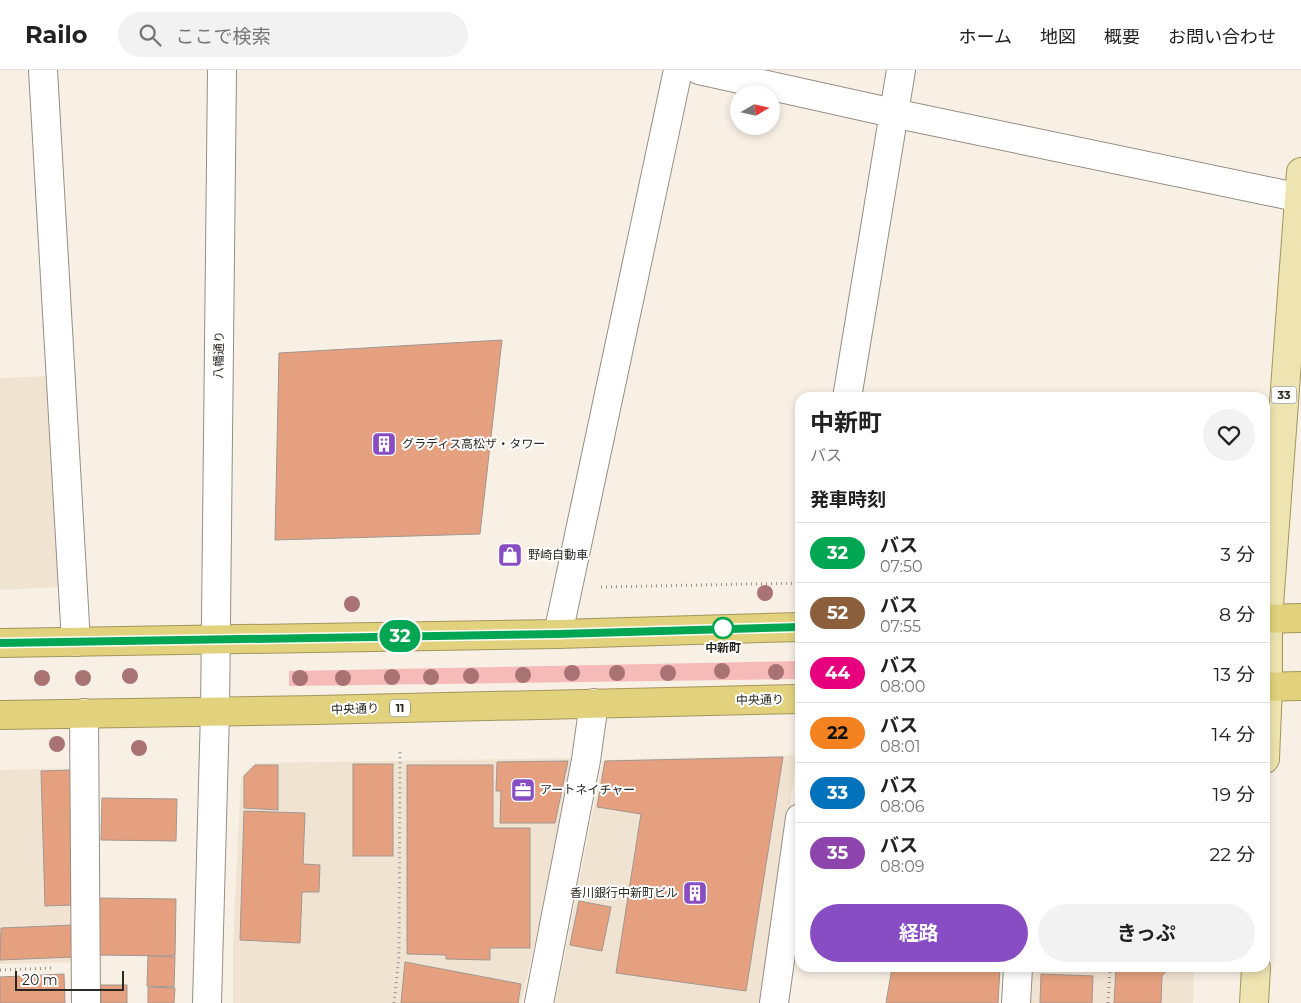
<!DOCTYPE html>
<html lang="ja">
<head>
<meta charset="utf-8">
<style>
	body { margin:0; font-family:Montserrat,"Noto Sans JP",sans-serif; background:#f2f2f2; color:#222; height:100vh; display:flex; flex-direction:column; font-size:19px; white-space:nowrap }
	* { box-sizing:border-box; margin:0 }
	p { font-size:16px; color:#767676 }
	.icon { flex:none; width:28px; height:28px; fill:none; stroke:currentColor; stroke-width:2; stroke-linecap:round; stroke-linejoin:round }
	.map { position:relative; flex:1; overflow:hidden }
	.side { position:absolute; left:795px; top:322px; width:475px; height:580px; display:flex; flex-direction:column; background:#fff; border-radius:15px; box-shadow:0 2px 8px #0003 }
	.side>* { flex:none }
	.badge { padding:0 10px; border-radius:16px; font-size:18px; line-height:32px }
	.needle { width:32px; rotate:81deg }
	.tools { position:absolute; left:730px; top:15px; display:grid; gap:10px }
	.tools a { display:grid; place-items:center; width:50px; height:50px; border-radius:50%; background:#fff; box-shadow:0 2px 8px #0003; font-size:25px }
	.scale { position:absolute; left:15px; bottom:12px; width:109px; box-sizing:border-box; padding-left:5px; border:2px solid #2b2824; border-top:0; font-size:14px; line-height:18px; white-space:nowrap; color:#2b2824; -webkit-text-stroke:4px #fff; paint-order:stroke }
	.map>.badge { position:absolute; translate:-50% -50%; box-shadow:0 0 0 2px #fff }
	h2 { padding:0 15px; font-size:19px; line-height:45px }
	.round { display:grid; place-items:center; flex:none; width:52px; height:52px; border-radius:26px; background:#f2f2f2 }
	.headline { display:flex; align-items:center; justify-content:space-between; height:85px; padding:0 15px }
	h1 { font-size:24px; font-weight:700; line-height:38px }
	.cta { display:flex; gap:10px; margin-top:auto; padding:10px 15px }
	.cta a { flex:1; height:58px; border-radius:30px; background:#894dc3; color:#fff; font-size:20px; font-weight:700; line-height:58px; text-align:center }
	.cta a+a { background:#f2f2f2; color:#222 }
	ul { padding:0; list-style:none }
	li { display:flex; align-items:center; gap:15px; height:60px; padding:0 15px; border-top:1px solid #e0e0e0 }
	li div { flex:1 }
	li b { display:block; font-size:19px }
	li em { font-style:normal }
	li .badge { min-width:55px; font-weight:700; text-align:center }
	header { display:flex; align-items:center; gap:30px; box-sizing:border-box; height:70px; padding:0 25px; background:#fff; border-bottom:1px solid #e0e0e0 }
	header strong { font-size:24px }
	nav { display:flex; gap:28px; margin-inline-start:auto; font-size:18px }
	.search { width:350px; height:45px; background:#f2f2f2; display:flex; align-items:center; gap:12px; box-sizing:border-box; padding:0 18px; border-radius:28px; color:#767676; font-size:19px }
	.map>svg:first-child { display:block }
</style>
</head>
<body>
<header>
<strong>Railo</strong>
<div class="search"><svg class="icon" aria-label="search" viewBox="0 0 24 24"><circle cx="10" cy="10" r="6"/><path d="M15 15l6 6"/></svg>ここで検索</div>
<nav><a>ホーム</a><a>地図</a><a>概要</a><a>お問い合わせ</a></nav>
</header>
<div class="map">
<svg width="1301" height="933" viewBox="0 0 1301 933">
	<rect width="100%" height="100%" fill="#f9f0e5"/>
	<g fill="#f1e3d2">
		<polygon points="48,306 62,517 0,520 0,308"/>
		<polygon points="797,685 763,933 555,933 603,690"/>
		<polygon points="571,688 539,855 521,933 233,933 233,873 241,706 255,693"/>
		<polygon points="76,698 78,892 0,894 0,700"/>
		<polygon points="1032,898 1194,898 1193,933 1030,933"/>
	</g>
	<polygon fill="#f6bab8" points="800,591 800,609 289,616 289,601"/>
	<g fill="#e5a17f" stroke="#a29690">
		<polygon points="502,270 480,464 275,470 279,283"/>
		<polygon points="783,687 746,921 616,903 641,744 597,737 605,691"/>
		<polygon points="568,691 555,753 500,753 501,721 496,721 497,692"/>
		<rect x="353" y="694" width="40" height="92"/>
		<polygon points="255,695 278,695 278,740 244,738 244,706"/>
		<polygon points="407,695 493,695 493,758 530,758 530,878 490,878 490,890 446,889 446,885 407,884"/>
		<polygon points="73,700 76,825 71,826 71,835 45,836 41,701"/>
		<polygon points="102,728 177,729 176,771 101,770"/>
		<polygon points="244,741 305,743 303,794 320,795 319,822 302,822 300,873 240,870"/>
		<polygon points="98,828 176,829 175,886 97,885"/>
		<polygon points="579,831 611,837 602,881 570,875"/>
		<polygon points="74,855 75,887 0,890 1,858"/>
		<polygon points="148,886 175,887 174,917 147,916"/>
		<polygon points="405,892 521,914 518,933 401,933"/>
		<polygon points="892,898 1000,898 998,933 886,933"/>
		<polygon points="1116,898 1169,898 1162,906 1161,933 1114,933"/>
		<polygon points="64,904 65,933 0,933 0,907"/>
		<polygon points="1041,904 1093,906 1092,933 1040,933"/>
		<rect x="101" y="915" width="26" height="18"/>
		<polygon points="148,917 175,918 174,933 148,933"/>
	</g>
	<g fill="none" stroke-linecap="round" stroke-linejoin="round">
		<defs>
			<g id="minor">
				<polyline points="43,0 76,572"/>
				<polyline points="699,0 893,43 1301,128"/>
				<polyline points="847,328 901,0"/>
				<polyline points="558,564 678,0"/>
				<polyline points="84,643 86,933"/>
				<polyline points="207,933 215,642 222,0"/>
				<polyline points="539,933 586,690 594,633"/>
				<polyline points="774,933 800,748"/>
				<polyline points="1016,933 1018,898"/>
			</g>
			<g id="major">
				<polyline points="1265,689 1268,617 1268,549 1301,102"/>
				<polyline points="1254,933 1256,898"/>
			</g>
			<g id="highway">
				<polyline points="1265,549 1301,548"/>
				<polyline points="0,573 558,564 800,557"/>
				<polyline points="1265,617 1301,616"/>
				<polyline points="0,645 317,640 800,629"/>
			</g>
		</defs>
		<use href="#minor" stroke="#968e84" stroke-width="30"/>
		<use href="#major" stroke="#a2965e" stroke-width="30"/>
		<use href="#highway" stroke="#a2965e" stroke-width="30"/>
		<g stroke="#979189" stroke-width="3" stroke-dasharray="1 4" stroke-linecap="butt">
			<polyline points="601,517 800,513"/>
			<polyline points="0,900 52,898"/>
			<polyline points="394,933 399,887 400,681"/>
			<polyline points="1108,933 1110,898"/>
		</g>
		<use href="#minor" stroke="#fff" stroke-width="28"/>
		<use href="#major" stroke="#eee4b1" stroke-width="28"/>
		<use href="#highway" stroke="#e2d27d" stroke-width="28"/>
	</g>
	<g fill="#a97273">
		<circle cx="765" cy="523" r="8"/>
		<circle cx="352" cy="534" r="8"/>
		<circle cx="722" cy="601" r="8"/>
		<circle cx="776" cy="602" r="8"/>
		<circle cx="572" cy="603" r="8"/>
		<circle cx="617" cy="603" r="8"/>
		<circle cx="668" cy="603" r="8"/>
		<circle cx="523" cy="605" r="8"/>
		<circle cx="130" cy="606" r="8"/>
		<circle cx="471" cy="606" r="8"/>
		<circle cx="392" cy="607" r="8"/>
		<circle cx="431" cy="607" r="8"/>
		<circle cx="42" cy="608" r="8"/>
		<circle cx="83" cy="608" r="8"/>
		<circle cx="300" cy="608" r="8"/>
		<circle cx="343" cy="608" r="8"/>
		<circle cx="57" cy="674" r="8"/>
		<circle cx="139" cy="678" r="8"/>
	</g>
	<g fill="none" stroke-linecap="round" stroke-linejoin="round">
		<defs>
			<polyline id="line" points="0,573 558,564 800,557"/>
		</defs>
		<use href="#line" stroke="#fff" stroke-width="11"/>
		<use href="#line" stroke="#00a651" stroke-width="8"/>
	</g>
	<defs>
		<symbol id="building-square" viewBox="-11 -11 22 22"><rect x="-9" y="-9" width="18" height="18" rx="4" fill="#894dc3" stroke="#fff"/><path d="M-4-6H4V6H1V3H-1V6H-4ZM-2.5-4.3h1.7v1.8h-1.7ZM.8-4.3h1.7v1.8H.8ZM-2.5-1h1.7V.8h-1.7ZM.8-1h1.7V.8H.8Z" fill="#fff"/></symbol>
		<symbol id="shop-square" viewBox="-11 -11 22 22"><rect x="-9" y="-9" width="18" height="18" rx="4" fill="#894dc3" stroke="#fff"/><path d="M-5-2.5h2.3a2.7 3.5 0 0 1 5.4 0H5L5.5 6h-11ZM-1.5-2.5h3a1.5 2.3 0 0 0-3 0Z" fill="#fff"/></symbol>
		<symbol id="office-square" viewBox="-11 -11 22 22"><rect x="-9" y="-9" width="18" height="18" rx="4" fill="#894dc3" stroke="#fff"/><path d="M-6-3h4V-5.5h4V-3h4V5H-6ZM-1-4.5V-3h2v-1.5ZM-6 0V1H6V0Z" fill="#fff"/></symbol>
	</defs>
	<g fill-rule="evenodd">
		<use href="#building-square" x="370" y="360" width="28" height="28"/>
		<use href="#shop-square" x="496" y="471" width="28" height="28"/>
		<use href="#office-square" x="509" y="706" width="28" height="28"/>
		<use href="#building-square" x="681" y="809" width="28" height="28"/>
	</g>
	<circle fill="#fff" stroke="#00a651" stroke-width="2.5" cx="723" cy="558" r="10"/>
	<g text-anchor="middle" stroke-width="4" stroke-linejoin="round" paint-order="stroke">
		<g fill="#fff" stroke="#6b6866" stroke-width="1">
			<rect x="1271.5" y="316.5" width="25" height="17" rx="4"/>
			<rect x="390" y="629.5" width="20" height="17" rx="4"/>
		</g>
		<g font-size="11" font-weight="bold" fill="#2b2824">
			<text x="1284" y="329">33</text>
			<text x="400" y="642">11</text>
		</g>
		<g font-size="12" fill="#2b2824" stroke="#fff">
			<text transform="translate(219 285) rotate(-89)" y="4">八幡通り</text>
			<text transform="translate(760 630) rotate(-1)" y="4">中央通り</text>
			<text transform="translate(355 639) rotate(-2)" y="4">中央通り</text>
		</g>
		<g font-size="12" fill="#2b2824" stroke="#fff" text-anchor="start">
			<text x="402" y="378">グラディス高松ザ・タワー</text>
			<text x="528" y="489">野崎自動車</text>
			<text x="540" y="724">アートネイチャー</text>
			<text x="678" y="827" text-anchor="end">香川銀行中新町ビル</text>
		</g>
		<g font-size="12" font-weight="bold" fill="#2b2824" stroke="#fff">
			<text x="723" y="582">中新町</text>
		</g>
	</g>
</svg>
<div class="tools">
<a><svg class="needle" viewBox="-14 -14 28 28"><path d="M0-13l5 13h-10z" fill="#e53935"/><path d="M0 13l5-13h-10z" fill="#767676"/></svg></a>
</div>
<div class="scale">20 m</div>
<b class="badge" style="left:400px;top:566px;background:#00a651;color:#fff">32</b>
<section class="side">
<div class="headline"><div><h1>中新町</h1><p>バス</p></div><a class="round"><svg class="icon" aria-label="heart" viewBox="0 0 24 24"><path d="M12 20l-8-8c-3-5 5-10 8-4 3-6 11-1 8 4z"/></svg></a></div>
<h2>発車時刻</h2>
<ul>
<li><span class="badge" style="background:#00a651;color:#fff">32</span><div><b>バス</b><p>07:50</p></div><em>3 分</em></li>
<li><span class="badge" style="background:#8b5e3c;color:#fff">52</span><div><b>バス</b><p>07:55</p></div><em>8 分</em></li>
<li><span class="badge" style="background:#e6007e;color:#fff">44</span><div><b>バス</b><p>08:00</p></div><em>13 分</em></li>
<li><span class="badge" style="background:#f58220;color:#111">22</span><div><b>バス</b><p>08:01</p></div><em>14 分</em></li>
<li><span class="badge" style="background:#0072bc;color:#fff">33</span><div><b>バス</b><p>08:06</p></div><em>19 分</em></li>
<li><span class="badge" style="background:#8e44ad;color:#fff">35</span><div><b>バス</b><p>08:09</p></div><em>22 分</em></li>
</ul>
<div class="cta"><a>経路</a><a>きっぷ</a></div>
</section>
</div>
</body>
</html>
